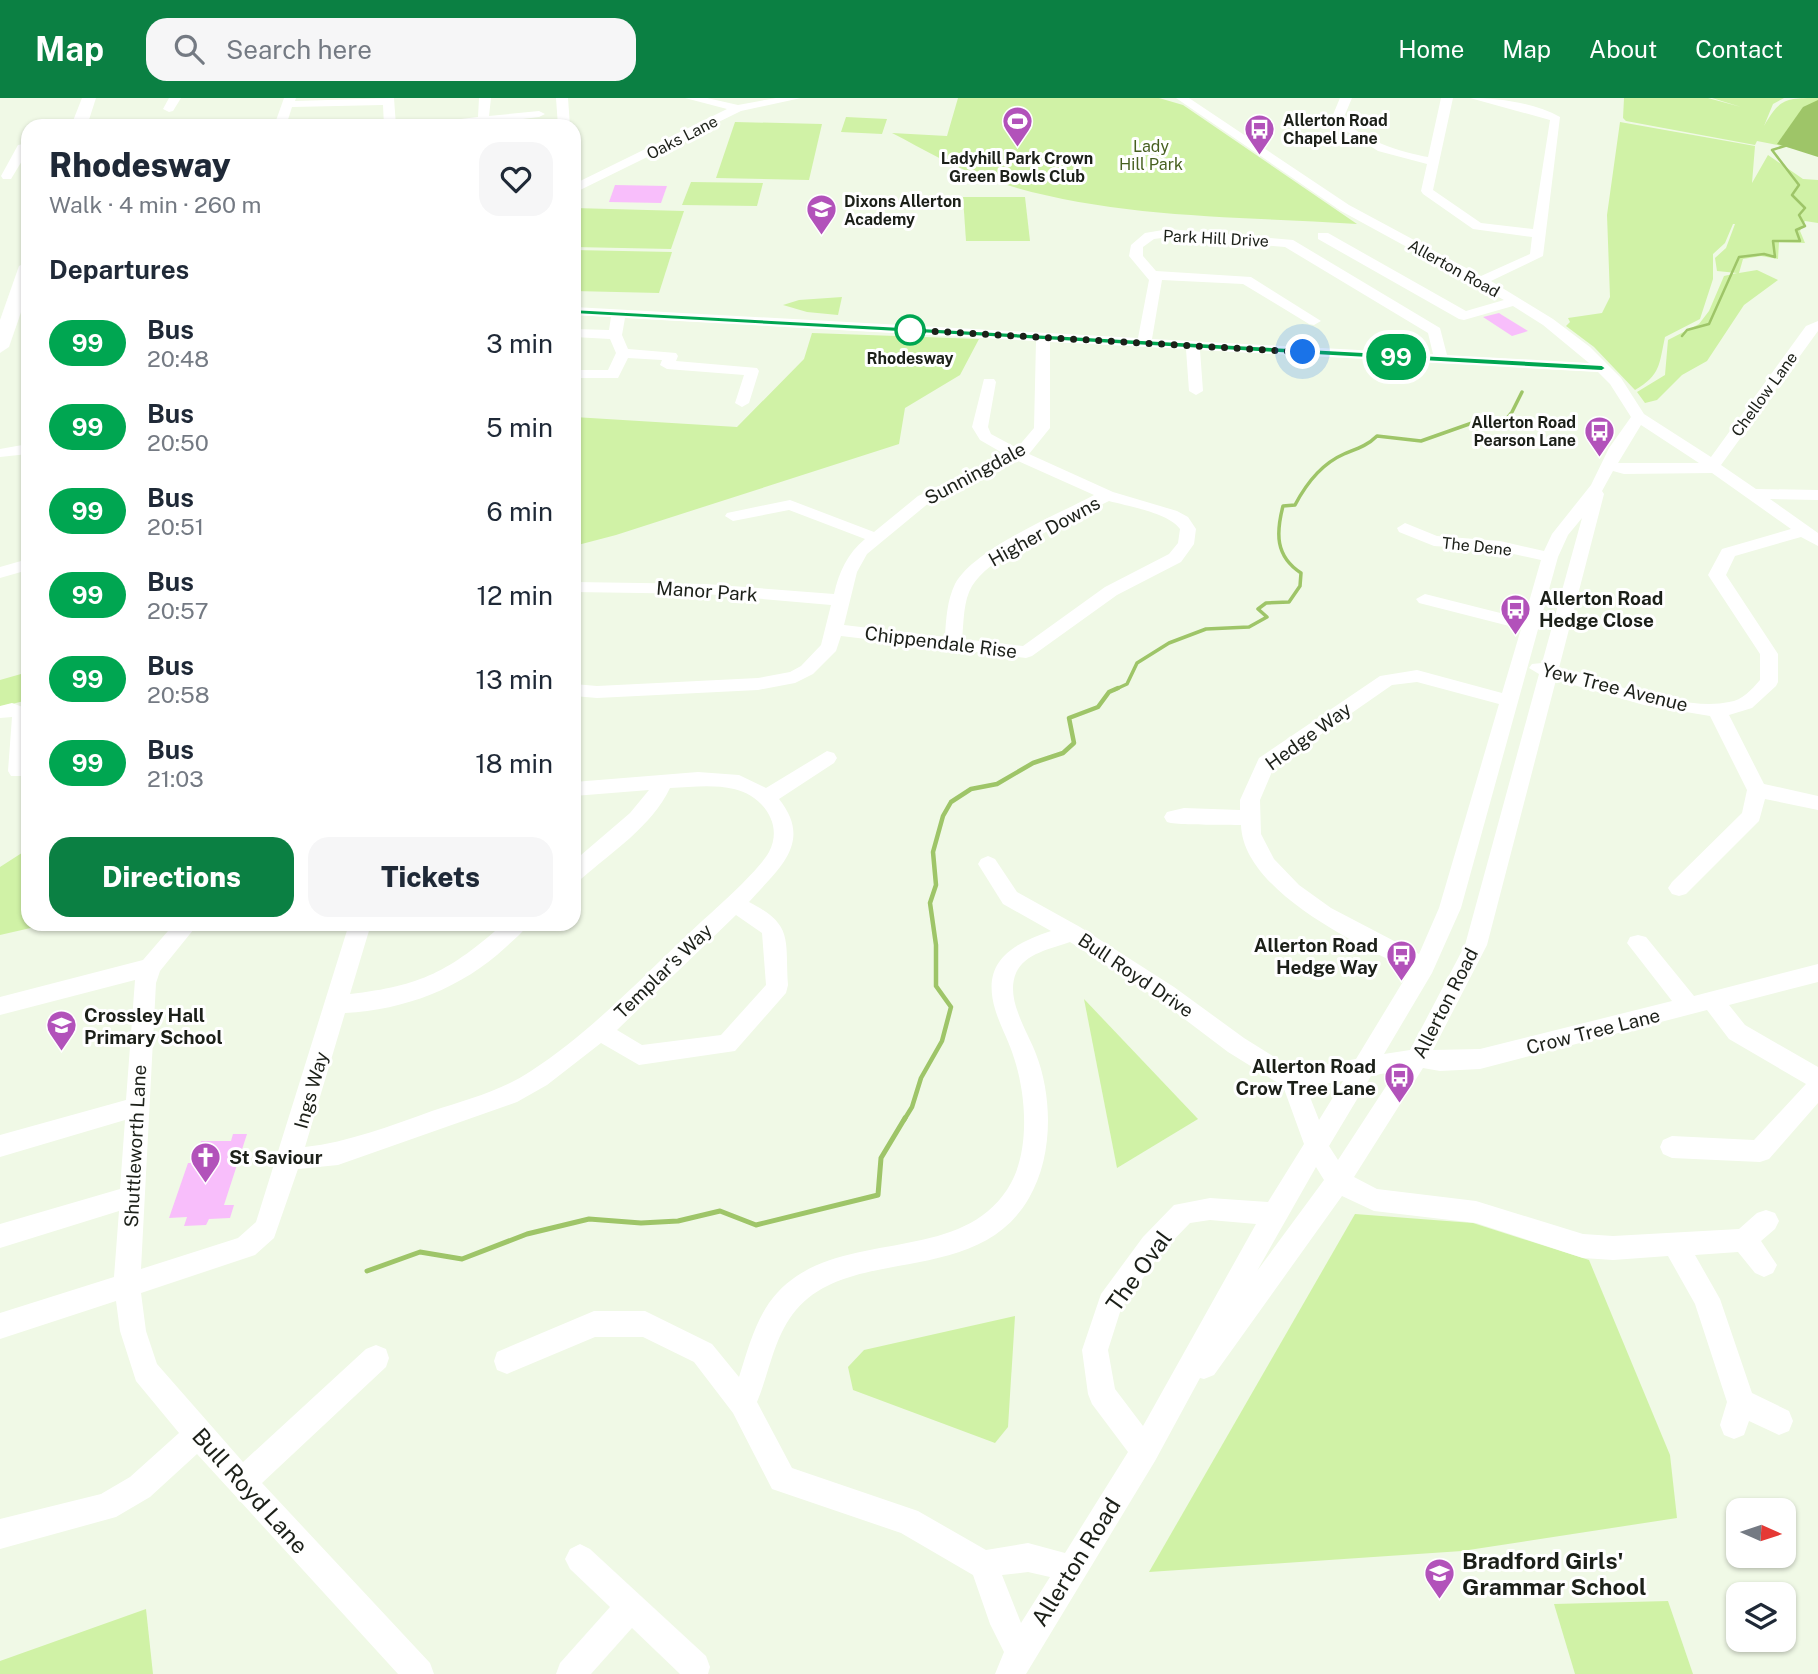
<!DOCTYPE html>
<html lang="en">
<head>
<meta charset="utf-8">
<style>
	body { margin:0; font-family:"Public Sans",sans-serif; background:#f6f6f7; color:#1f2937; height:100vh; display:flex; flex-direction:column; font-size:26px; white-space:nowrap }
	* { box-sizing:border-box; margin:0 }
	p { font-size:23px; color:#747a83 }
	.icon { flex:none; width:38px; height:38px; fill:none; stroke:currentColor; stroke-width:2; stroke-linecap:round; stroke-linejoin:round }
	.map { position:relative; flex:1; overflow:hidden }
	.drawer { position:absolute; left:21px; top:21px; width:560px; height:812px; display:flex; flex-direction:column; background:#fff; border-radius:21px; box-shadow:0 2px 5px #0004 }
	.drawer>* { flex:none }
	.badge { padding:0 14px; border-radius:23px; font-size:24px; line-height:46px }
	.needle { width:46px; rotate:93deg }
	.controls { position:absolute; left:1726px; top:1400px; display:grid; gap:14px }
	.controls a { display:grid; place-items:center; width:70px; height:70px; border-radius:14px; background:#fff; box-shadow:0 2px 5px #0004; font-size:35px }
	.you { position:absolute; width:35px; height:35px; margin:-18px; border:5px solid #fff; border-radius:50%; background:#1a73e8; box-shadow:0 0 0 10px #1a73e833 }
	.map>.badge { position:absolute; translate:-50% -50%; box-shadow:0 0 0 4px #fff }
	h2 { padding:0 28px; font-size:26px; line-height:63px }
	.round { display:grid; place-items:center; flex:none; width:74px; height:74px; border-radius:21px; background:#f6f6f7 }
	.summary { display:flex; align-items:center; justify-content:space-between; height:119px; padding:0 28px }
	h1 { font-size:33px; font-weight:800; line-height:52px }
	.button { display:flex; gap:14px; margin-top:auto; padding:14px 28px }
	.button a { flex:1; height:80px; border-radius:21px; background:#0b8043; color:#fff; font-size:28px; font-weight:800; line-height:80px; text-align:center }
	.button a+a { background:#f6f6f7; color:#1f2937 }
	ul { padding:0; list-style:none }
	li { display:flex; align-items:center; gap:21px; height:84px; padding:0 28px }
	li div { flex:1 }
	li b { display:block; font-size:26px }
	li em { font-style:normal }
	li .badge { min-width:77px; font-weight:700; text-align:center }
	header { display:flex; align-items:center; gap:42px; box-sizing:border-box; height:98px; padding:0 35px; background:#0b8043; color:#fff }
	header strong { font-size:33px }
	nav { display:flex; gap:38px; margin-inline-start:auto; font-size:24px }
	.search { width:490px; height:63px; background:#f6f6f7; display:flex; align-items:center; gap:18px; box-sizing:border-box; padding:0 24px; border-radius:21px; color:#747a83; font-size:26px }
	.map>svg:first-child { display:block }
</style>
</head>
<body>
<header>
<strong>Map</strong>
<div class="search"><svg class="icon" aria-label="search" viewBox="0 0 24 24"><circle cx="10" cy="10" r="6"/><path d="M15 15l6 6"/></svg>Search here</div>
<nav><a>Home</a><a>Map</a><a>About</a><a>Contact</a></nav>
</header>
<div class="map">
<svg width="1818" height="1576" viewBox="0 0 1818 1576">
	<rect width="100%" height="100%" fill="#f0f9e6"/>
	<g fill="#d0f2a6">
		<path d="M958 0H1159L1183 7 1357 126C1235 118 1105 121 988 81 955 70 923 51 892 35L947 38Z"/>
		<path d="M1624 0H1708L1741 9 1712 0H1784L1773 6 1764 28C1780 0 1786 0 1818 0V55L1757 43 1755 47 1626 23 1623 20Z"/>
		<polygon points="846,19 887,21 882,36 841,34"/>
		<polygon points="735,24 822,26 809,82 716,80"/>
		<path d="M1620 24 1755 48 1752 85 1768 57 1803 81 1818 82V125L1805 123 1800 133 1805 145 1779 144 1778 161 1761 158 1743 161 1739 175 1757 172 1778 182 1744 207 1707 263 1682 277 1657 302 1645 305 1637 294 1665 277 1668 242 1699 226 1709 213 1724 178 1737 175 1717 173 1715 160 1726 150 1735 126H1733L1725 145 1713 156V181L1700 221 1665 239C1659 266 1661 277 1635 292L1594 249 1566 228 1570 224 1568 220 1602 215 1610 199 1607 117Z"/>
		<polygon points="691,84 763,85 757,108 682,107"/>
		<polygon points="963,99 1025,99 1030,143 966,143"/>
		<polygon points="574,110 684,113 671,151 574,149"/>
		<polygon points="574,152 672,154 659,195 574,193"/>
		<polygon points="842,199 838,217 807,214 783,207 799,202"/>
		<polygon points="812,235 979,241 960,277 905,310 899,346 616,437 574,448 574,319 737,329 804,261"/>
		<polygon points="28,574 28,602 0,609 0,582"/>
		<polygon points="28,751 28,826 48,826 0,837 0,769"/>
		<polygon points="1084,901 1198,1021 1117,1070"/>
		<polygon points="1355,1116 1473,1125 1589,1162 1670,1357 1677,1420 1462,1453 1149,1474"/>
		<polygon points="1015,1218 1008,1329 995,1345 853,1292 848,1269 864,1252"/>
		<polygon points="1668,1503 1693,1576 1575,1576 1554,1506"/>
		<polygon points="146,1511 153,1576 0,1576 0,1563"/>
	</g>
	<polygon fill="#9ec568" points="1818,2 1818,59 1777,46 1803,9"/>
	<g fill="none" stroke-linecap="round" stroke-linejoin="round">
		<polyline stroke="#9ec568" stroke-width="2.5" points="1682,238 1687,232 1709,226 1739,159 1764,156 1775,159 1773,143 1800,143 1796,132 1805,128 1799,117 1805,110 1792,97 1799,87 1772,52 1791,46"/>
		<path stroke="#9ec568" stroke-width="3.5" d="M1114 592 1127 586 1137 565 1169 545 1206 531 1249 529 1267 519 1258 511 1266 505 1289 504 1300 488 1301 475C1275 458 1276 435 1283 408L1295 407C1306 386 1321 366 1344 356 1356 351 1367 348 1377 338L1421 343 1472 325 1499 330 1512 314 1522 294"/>
		<polyline stroke="#9ec568" stroke-width="4.5" points="904,1022 912,1009 921,980 942,943 951,909 936,888 936,847 930,805 936,787 933,754 943,718 951,704 971,691 997,686 1033,665 1063,655 1074,645 1069,620 1098,609 1109,594 1118,590"/>
		<polyline stroke="#9ec568" stroke-width="5" points="367,1173 420,1154 462,1161 527,1136 589,1121 641,1125 678,1123 720,1113 756,1127 878,1097 881,1060 905,1020"/>
	</g>
	<g fill="#f8befb">
		<polygon points="615,87 667,88 661,105 609,104"/>
		<polygon points="1499,215 1502,217 1528,233 1512,238 1483,219"/>
		<polygon points="233,1036 247,1036 224,1107 234,1107 230,1120 209,1121 206,1127 184,1128 187,1119 169,1120 188,1065 194,1065 201,1043 231,1043"/>
	</g>
	<g fill="none" stroke-linecap="round" stroke-linejoin="round">
		<g fill="#fff" fill-rule="evenodd">
			<polygon points="169,0 181,0 173,13 169,14 163,11"/>
			<polygon points="284,0 296,0 295,3 394,0 396,28 384,28 383,7 292,9 286,28 274,28"/>
			<polygon points="479,0 491,0 489,18 539,13 545,16 539,19 489,25 489,28 420,28 426,25 478,19"/>
			<polygon points="556,0 568,0 570,28 558,28"/>
			<polygon points="685,0 707,0 738,7 776,0 801,0 741,13 574,95 574,86 727,11"/>
			<path d="M1176 0H1189L1349 107 1481 178 1530 156 1532 139 1473 131 1423 96 1421 93 1427 66 1378 53 1335 26 1332 19 1340 0H1352L1344 19C1355 41 1405 55 1428 59L1441 0H1453L1433 92 1481 125 1533 131 1550 22 1470 0C1499 0 1535 5 1560 19L1543 158 1491 183 1553 221 1590 249 1621 280 1644 316 1711 359 1806 228 1818 223V233L1721 367 1756 391 1818 392V402L1770 401 1818 435V448L1801 439 1735 458 1726 477 1778 556V584L1776 588 1752 610 1729 617 1764 686 1818 698V712L1765 701 1759 723 1686 796 1679 798 1672 796 1668 790 1672 784 1742 715 1747 692 1710 618 1644 607 1556 582 1487 847 1433 952 1480 951 1672 903 1627 845 1630 839 1638 837 1646 839 1694 898 1818 866V884L1729 907 1745 927 1818 969V1005L1769 1061 1760 1064 1672 1060 1663 1056 1660 1049 1663 1042 1672 1038 1754 1042 1806 986 1729 941 1707 912 1480 971 1440 973 1423 970 1354 1079 1377 1091 1476 1103 1583 1136 1613 1138 1739 1131 1757 1115 1766 1112 1775 1115 1779 1123 1775 1131 1761 1143 1777 1167 1773 1175 1764 1179 1755 1175 1738 1154 1695 1157 1720 1201 1752 1295 1789 1313 1793 1323 1789 1333 1779 1337 1749 1323 1744 1337 1734 1341 1724 1337 1720 1327 1727 1304 1695 1206 1668 1158 1613 1162 1583 1160 1476 1125 1374 1113 1342 1098 1214 1277 1204 1281 1200 1280 1155 1363 1026 1576H995L1004 1554 990 1526 973 1477 901 1435 772 1391 733 1315 694 1264 643 1239H595L507 1276 497 1272 494 1263 497 1254 594 1213H645L712 1246 739 1279C747 1254 754 1227 769 1205 827 1123 962 1174 1011 1085 1030 1050 1026 996 1014 960 1009 943 1000 928 995 911 981 863 1012 846 1051 833L1003 806 978 766 981 761 988 758 995 761 1017 794 1080 829 1174 889 1244 940 1295 972 1356 961 1410 872C1359 847 1243 793 1241 727 1223 726 1180 728 1167 724L1164 719 1167 714 1184 710 1240 712V702L1259 660 1380 578 1417 572 1502 595 1521 531 1419 505 1416 501 1425 496 1524 521 1541 462 1500 453 1434 448 1399 434 1397 430 1405 425 1437 438 1500 443 1544 453 1552 436 1591 387 1609 350 1631 319 1610 286 1598 274 1200 252 1203 293 1196 297 1189 293 1186 251 1050 244V330L1029 356 1113 394 1177 413 1188 419 1196 431 1194 446 1181 464 1117 497 1032 558 1026 560 841 538 836 553 813 576 795 585 758 592 597 600 574 598V586L597 588 758 580 790 574 801 568 821 547 831 507 706 496 574 494V484L706 486 834 496C839 474 847 456 865 441L789 412 733 423 725 418 727 415 790 402 874 434 918 398 1006 357 980 342 972 329 984 281H994L996 284 988 329 991 336 1017 350 1034 330 1036 243 625 220 622 237 628 251 676 255 678 258 676 263 757 270 759 273 749 305 742 309 735 305 744 277 667 271 660 267 662 262 628 260 618 280H574V272H608L616 255 610 241 574 239V231L609 232 611 219 574 217V209L1138 240 1149 182 1129 158 1131 147 1145 135 1169 131 1293 142 1440 230 1447 257 1589 265 1543 227 1513 208 1464 222 1459 221 1318 141V135H1328L1466 213 1504 202 1341 113ZM1169 139 1285 149 1428 235 1433 256 1152 241 1162 182 1243 186 1309 226 1314 227 1321 223 1251 179 1156 173 1143 158V149L1154 141ZM1641 327 1699 365H1618ZM1018 363 1094 397C1057 417 975 450 955 486 947 502 946 522 945 539L844 527 857 474 867 456 930 404ZM1613 373 1624 376 1712 375 1791 431 1722 451 1708 477 1760 556V582C1751 592 1743 602 1729 604 1685 614 1603 583 1559 570L1604 396 1602 393ZM1109 403C1127 408 1169 415 1180 431L1178 445 1169 456 1105 489 1023 548 962 541C964 524 963 503 972 488 992 455 1074 421 1109 403ZM1582 420 1542 565 1532 566 1529 570 1539 576 1465 847 1410 952 1384 956 1432 875 1461 810 1558 459 1568 437ZM1417 584 1499 606 1439 810 1419 856 1331 810 1299 787 1274 761 1261 736 1260 702 1274 669 1392 587ZM1070 844 1158 901 1228 954 1283 988 1304 1046 1268 1104 1210 1100 1174 1107 1143 1139 1101 1196 1082 1252 1088 1296 1092 1306 1128 1354 1065 1455 1028 1445 986 1452 918 1413 792 1370 757 1304C770 1273 774 1238 796 1212 852 1146 977 1190 1029 1100 1053 1059 1053 1000 1036 956 1027 932 1005 901 1016 875 1025 855 1051 851 1070 844ZM1396 973 1338 1062 1329 1048 1371 978ZM1343 983 1319 1022 1306 989ZM1316 1069 1324 1082 1257 1173ZM1210 1122 1256 1126 1143 1328 1115 1291 1108 1252 1121 1211 1161 1155 1190 1125ZM1028 1474 1050 1479 1021 1525 1002 1477Z"/>
			<polygon points="28,45 28,53 11,81 3,81 1,78 18,47"/>
			<polygon points="28,346 28,356 0,359 0,351"/>
			<polygon points="28,461 28,472 0,480 0,469"/>
			<polygon points="12,605 28,611 28,673 25,678 11,678 8,673 12,619 0,620 0,608"/>
			<path d="M827 653 834 655 837 660 834 665 779 701C814 745 778 771 749 804 794 827 785 841 788 887L786 895 735 953 639 967 601 945 547 987 517 1004 338 1067 298 1071 274 1140 255 1157 141 1195 146 1233 157 1266 243 1364 366 1251 376 1247 386 1251 389 1260 386 1269 262 1385 430 1565 434 1576H398L197 1356 150 1399 116 1419 0 1451V1421L101 1396 130 1379 179 1335 136 1283 120 1233 116 1203 0 1241V1215L114 1179 119 1113 0 1150V1126L120 1091 125 1022 0 1059V1037L126 1002 135 882 0 917V899L143 862 174 826H198L160 873 156 885 141 1171 238 1140 256 1124 349 826H371L350 896C421 888 450 873 503 826H528C523 835 513 842 506 849 462 890 405 912 345 915L305 1049C349 1044 390 1028 432 1013 466 1002 501 993 531 973 594 932 647 874 702 823 719 808 759 772 769 754 784 726 762 697 734 691 713 686 691 689 670 690 652 728 612 754 581 781L574 783V763L630 715 649 692 574 698V684L698 674 739 677 766 690ZM736 817 762 835 766 887 721 937 642 947 617 932Z"/>
			<polygon points="580,1446 590,1451 706,1558 710,1569 708,1576 680,1576 632,1530 591,1576 556,1576 560,1565 610,1509 570,1471 565,1461 570,1451"/>
		</g>
		<g fill="#fff" fill-rule="evenodd">
			<polygon points="82,0 96,0 87,28 71,28"/>
			<polygon points="28,163 28,194 9,249 0,255 0,222 19,168"/>
		</g>
	</g>
	<polygon fill="#00a651" stroke="#fff" stroke-width="2" points="571,211 1602,267 1606,270 1602,273 574,216 571,215"/>
	<g fill="none" stroke-linecap="round" stroke-linejoin="round">
		<polyline stroke="#1c2019" stroke-width="7" stroke-dasharray="0 12.6" points="910,232 1303,254"/>
	</g>
	<defs>
		<symbol id="stadium-pin" viewBox="-11 -11 22 30"><path d="M0 17L-7.5 6A9.5 9.5 0 1 1 7.5 6Z" fill="#b252ba" stroke="#fff"/><path d="M0-5a6.5 5 0 1 0 0 10a6.5 5 0 1 0 0-10ZM-3.5-1.8h7v3.6h-7Z" fill="#fff"/></symbol>
		<symbol id="bus-pin" viewBox="-11 -11 22 30"><path d="M0 17L-7.5 6A9.5 9.5 0 1 1 7.5 6Z" fill="#b252ba" stroke="#fff"/><path d="M-5-6H5V4H4V6H2V4H-2V6H-4V4H-5ZM-3.5-4V0h7V-4ZM-3.5 1.2v1.5H-2V1.2ZM2 1.2v1.5H3.5V1.2Z" fill="#fff"/></symbol>
		<symbol id="school-pin" viewBox="-11 -11 22 30"><path d="M0 17L-7.5 6A9.5 9.5 0 1 1 7.5 6Z" fill="#b252ba" stroke="#fff"/><path d="M0-5L7-2L0 1L-7-2ZM-4 1L0 2.5L4 1V4Q0 6-4 4Z" fill="#fff"/></symbol>
		<symbol id="church-pin" viewBox="-11 -11 22 30"><path d="M0 17L-7.5 6A9.5 9.5 0 1 1 7.5 6Z" fill="#b252ba" stroke="#fff"/><path d="M-1.2-6h2.4v3.5h3.3v2.4h-3.3V6h-2.4V-.1h-3.3v-2.4h3.3Z" fill="#fff"/></symbol>
	</defs>
	<g fill-rule="evenodd">
		<use href="#stadium-pin" x="1000" y="6" width="35" height="47"/>
		<use href="#bus-pin" x="1242" y="14" width="35" height="47"/>
		<use href="#school-pin" x="804" y="94" width="35" height="47"/>
		<use href="#bus-pin" x="1582" y="316" width="35" height="47"/>
		<use href="#bus-pin" x="1498" y="494" width="35" height="47"/>
		<use href="#bus-pin" x="1384" y="840" width="35" height="47"/>
		<use href="#school-pin" x="44" y="910" width="35" height="47"/>
		<use href="#bus-pin" x="1382" y="962" width="35" height="47"/>
		<use href="#church-pin" x="188" y="1042" width="35" height="47"/>
		<use href="#school-pin" x="1422" y="1458" width="35" height="47"/>
	</g>
	<circle fill="#fff" stroke="#00a651" stroke-width="3.5" cx="910" cy="232" r="14"/>
	<g text-anchor="middle" stroke-width="6" stroke-linejoin="round" paint-order="stroke">
		<g font-size="16" font-weight="bold" fill="#1c2019" stroke="#fff" text-anchor="start">
			<text x="1283" y="28">Allerton Road<tspan x="1283" dy="18">Chapel Lane</tspan></text>
			<text x="1017" y="66" text-anchor="middle">Ladyhill Park Crown<tspan x="1017" dy="18">Green Bowls Club</tspan></text>
			<text x="844" y="109">Dixons Allerton<tspan x="844" dy="18">Academy</tspan></text>
			<text x="1576" y="330" text-anchor="end">Allerton Road<tspan x="1576" dy="18">Pearson Lane</tspan></text>
		</g>
		<g font-size="16" fill="#1c2019" stroke="#fff">
			<text transform="translate(682 39) rotate(-27)" y="6">Oaks Lane</text>
			<text transform="translate(1216 140) rotate(3)" y="6">Park Hill Drive</text>
			<text transform="translate(1454 170) rotate(29)" y="6">Allerton Road</text>
			<text transform="translate(1764 296) rotate(-54)" y="6">Chellow Lane</text>
			<text transform="translate(1477 448) rotate(6)" y="6">The Dene</text>
		</g>
		<g font-size="16" fill="#476020" stroke="#fff">
			<text x="1151" y="54">Lady<tspan x="1151" dy="18">Hill Park</tspan></text>
		</g>
		<g font-size="16" font-weight="bold" fill="#1c2019" stroke="#fff">
			<text x="910" y="266">Rhodesway</text>
		</g>
		<g font-size="19" fill="#1c2019" stroke="#fff">
			<text transform="translate(975 375) rotate(-28)" y="7">Sunningdale</text>
			<text transform="translate(1044 433) rotate(-29)" y="7">Higher Downs</text>
			<text transform="translate(707 493) rotate(4)" y="7">Manor Park</text>
			<text transform="translate(941 544) rotate(7)" y="7">Chippendale Rise</text>
			<text transform="translate(1615 589) rotate(14)" y="7">Yew Tree Avenue</text>
			<text transform="translate(1308 638) rotate(-36)" y="7">Hedge Way</text>
			<text transform="translate(663 873) rotate(-44)" y="7">Templar's Way</text>
			<text transform="translate(1136 877) rotate(34)" y="7">Bull Royd Drive</text>
			<text transform="translate(1445 905) rotate(-63)" y="7">Allerton Road</text>
			<text transform="translate(1593 933) rotate(-14)" y="7">Crow Tree Lane</text>
			<text transform="translate(311 992) rotate(-74)" y="7">Ings Way</text>
			<text transform="translate(135 1048) rotate(-87)" y="7">Shuttleworth Lane</text>
		</g>
		<g font-size="19" font-weight="bold" fill="#1c2019" stroke="#fff" text-anchor="start">
			<text x="1539" y="507">Allerton Road<tspan x="1539" dy="22">Hedge Close</tspan></text>
			<text x="1378" y="854" text-anchor="end">Allerton Road<tspan x="1378" dy="22">Hedge Way</tspan></text>
			<text x="84" y="924">Crossley Hall<tspan x="84" dy="22">Primary School</tspan></text>
			<text x="1376" y="975" text-anchor="end">Allerton Road<tspan x="1376" dy="22">Crow Tree Lane</tspan></text>
			<text x="229" y="1066">St Saviour</text>
		</g>
		<g font-size="23" fill="#1c2019" stroke="#fff">
			<text transform="translate(1139 1173) rotate(-54)" y="8">The Oval</text>
			<text transform="translate(250 1393) rotate(48)" y="8">Bull Royd Lane</text>
			<text transform="translate(1076 1464) rotate(-58)" y="8">Allerton Road</text>
		</g>
		<g font-size="23" font-weight="bold" fill="#1c2019" stroke="#fff" text-anchor="start">
			<text x="1462" y="1471">Bradford Girls'<tspan x="1462" dy="26">Grammar School</tspan></text>
		</g>
	</g>
</svg>
<div class="controls">
<a><svg class="needle" viewBox="-14 -14 28 28"><path d="M0-13l5 13h-10z" fill="#e53935"/><path d="M0 13l5-13h-10z" fill="#747a83"/></svg></a>
<a><svg class="icon" aria-label="layers" viewBox="0 0 24 24"><path d="M12 4l9 5-9 5-9-5zM3 14l9 5 9-5"/></svg></a>
</div>
<div class="you" style="left:1303px;top:254px"></div>
<b class="badge" style="left:1396px;top:259px;background:#00a651;color:#fff">99</b>
<section class="drawer">
<div class="summary"><div><h1>Rhodesway</h1><p>Walk · 4 min · 260 m</p></div><a class="round"><svg class="icon" aria-label="heart" viewBox="0 0 24 24"><path d="M12 20l-8-8c-3-5 5-10 8-4 3-6 11-1 8 4z"/></svg></a></div>
<h2>Departures</h2>
<ul>
<li><span class="badge" style="background:#00a651;color:#fff">99</span><div><b>Bus</b><p>20:48</p></div><em>3 min</em></li>
<li><span class="badge" style="background:#00a651;color:#fff">99</span><div><b>Bus</b><p>20:50</p></div><em>5 min</em></li>
<li><span class="badge" style="background:#00a651;color:#fff">99</span><div><b>Bus</b><p>20:51</p></div><em>6 min</em></li>
<li><span class="badge" style="background:#00a651;color:#fff">99</span><div><b>Bus</b><p>20:57</p></div><em>12 min</em></li>
<li><span class="badge" style="background:#00a651;color:#fff">99</span><div><b>Bus</b><p>20:58</p></div><em>13 min</em></li>
<li><span class="badge" style="background:#00a651;color:#fff">99</span><div><b>Bus</b><p>21:03</p></div><em>18 min</em></li>
</ul>
<div class="button"><a>Directions</a><a>Tickets</a></div>
</section>
</div>
</body>
</html>
